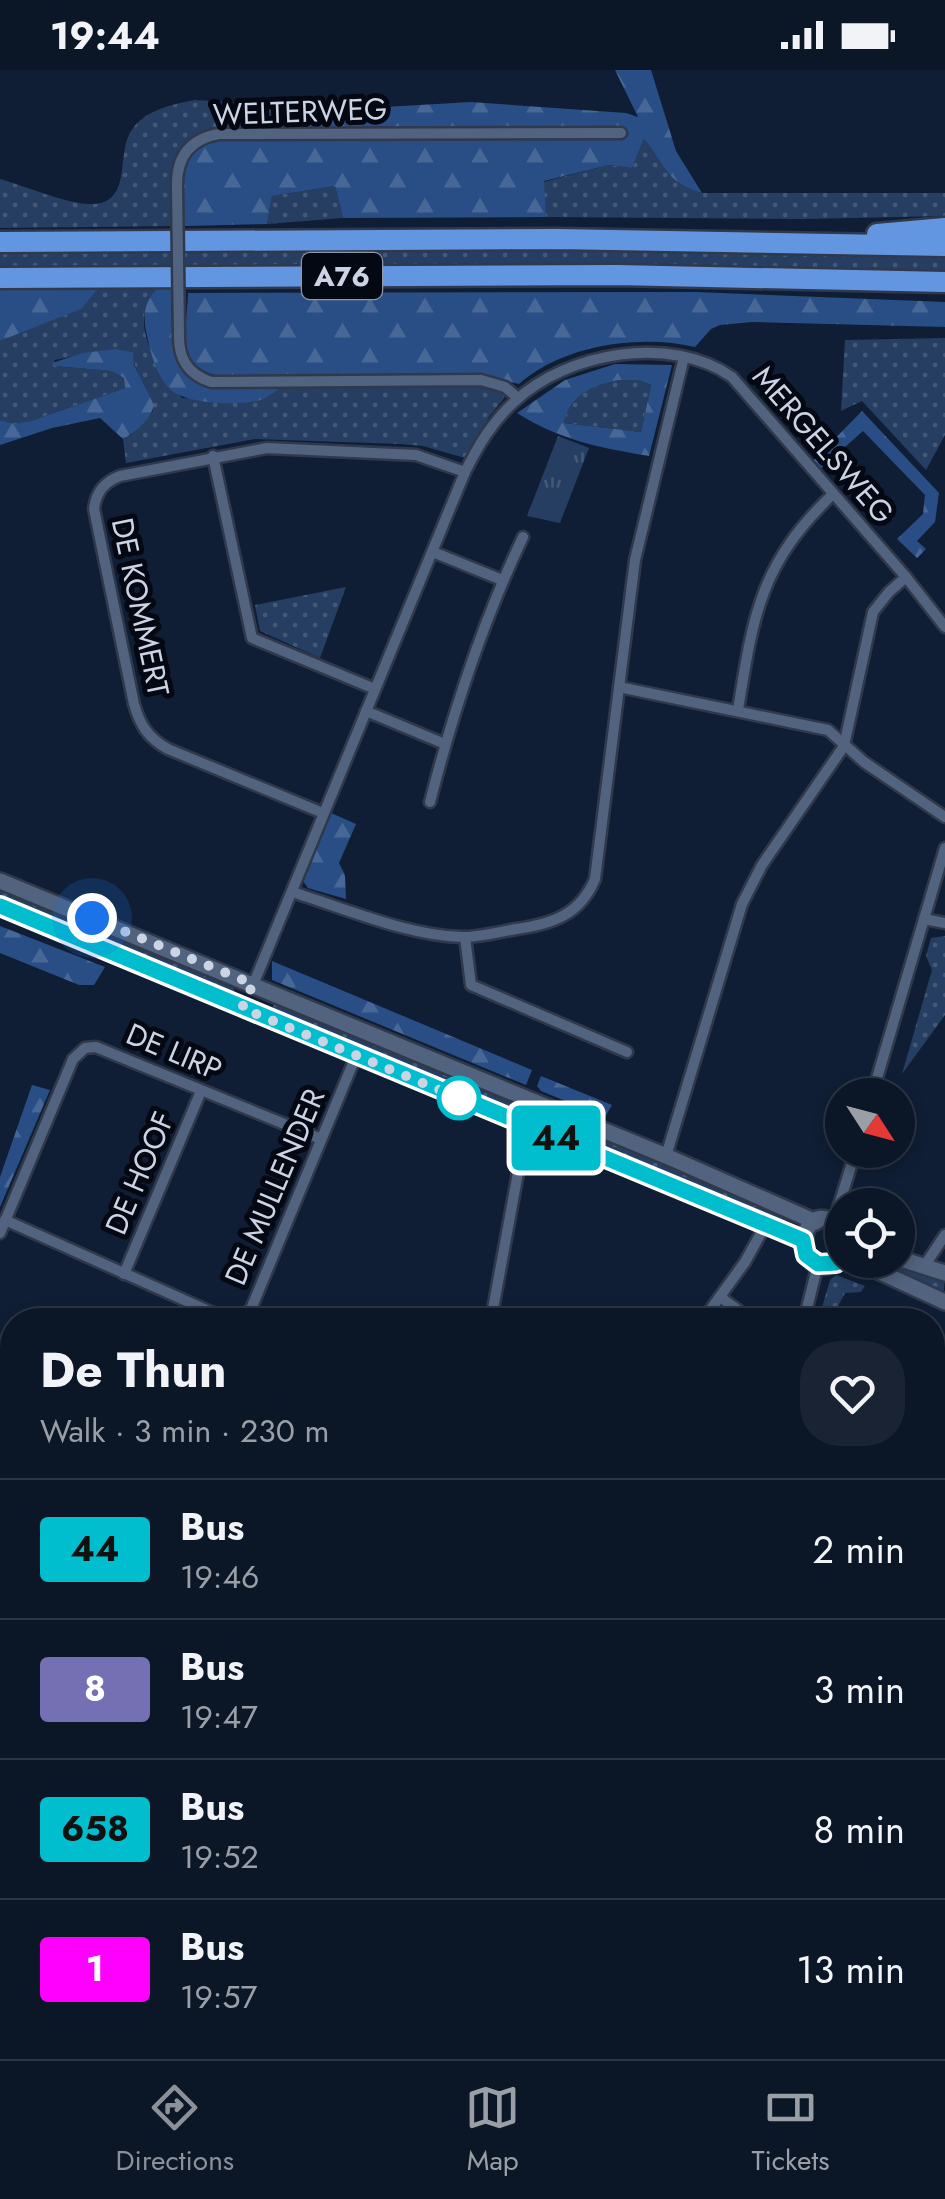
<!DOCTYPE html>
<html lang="en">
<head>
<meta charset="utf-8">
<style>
	body { margin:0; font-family:Jost,sans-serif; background:#192333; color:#f1f3f6; height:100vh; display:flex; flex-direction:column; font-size:38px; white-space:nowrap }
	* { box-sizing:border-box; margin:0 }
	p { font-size:32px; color:#9a9fa7 }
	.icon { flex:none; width:55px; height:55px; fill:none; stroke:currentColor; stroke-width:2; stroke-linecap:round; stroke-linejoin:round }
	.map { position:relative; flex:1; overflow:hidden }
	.details { position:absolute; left:0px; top:1238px; width:945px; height:752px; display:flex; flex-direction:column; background:#0b1627; border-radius:40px 40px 0 0; box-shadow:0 5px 15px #0003,0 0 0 2px #2b3544 }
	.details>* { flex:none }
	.badge { padding:0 20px; border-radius:8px; font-size:35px; line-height:65px }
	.needle { width:65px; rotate:126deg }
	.buttons { position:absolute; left:825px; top:1008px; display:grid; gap:20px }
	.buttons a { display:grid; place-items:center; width:90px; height:90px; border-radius:50%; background:#0b1627; box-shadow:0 5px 15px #0003,0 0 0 2px #2b3544; font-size:50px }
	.you { position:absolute; width:50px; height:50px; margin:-25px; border:8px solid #fff; border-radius:50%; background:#1a73e8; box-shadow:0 0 0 15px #1a73e833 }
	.map>.badge { position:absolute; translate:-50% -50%; box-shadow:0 0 0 5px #fff }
	.round { display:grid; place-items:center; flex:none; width:105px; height:105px; border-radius:40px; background:#192333 }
	.headline { display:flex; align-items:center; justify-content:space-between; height:170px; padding:0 40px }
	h1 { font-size:48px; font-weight:700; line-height:75px }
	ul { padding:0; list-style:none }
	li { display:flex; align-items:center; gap:30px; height:140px; padding:0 40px; border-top:2px solid #2b3544 }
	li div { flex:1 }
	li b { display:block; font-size:38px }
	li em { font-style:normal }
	li .badge { min-width:110px; font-weight:700; text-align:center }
	.status { display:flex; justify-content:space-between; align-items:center; height:70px; padding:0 50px; background:#0b1627; direction:ltr }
	.status svg { height:28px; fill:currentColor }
	.menu { display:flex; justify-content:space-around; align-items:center; height:140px; border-top:2px solid #2b3544; background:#0b1627; font-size:28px; color:#9a9fa7 }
	.menu a { display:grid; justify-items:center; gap:5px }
	.menu .active { color:#8c9099 }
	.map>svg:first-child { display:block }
</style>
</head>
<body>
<div class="status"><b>19:44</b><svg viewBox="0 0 49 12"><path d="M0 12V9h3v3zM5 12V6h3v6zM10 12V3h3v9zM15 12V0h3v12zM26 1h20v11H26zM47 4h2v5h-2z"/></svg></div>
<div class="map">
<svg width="945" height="1989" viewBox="0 0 945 1989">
	<defs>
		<pattern id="grass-dots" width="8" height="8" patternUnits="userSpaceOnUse" patternTransform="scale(2.5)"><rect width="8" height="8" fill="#263e62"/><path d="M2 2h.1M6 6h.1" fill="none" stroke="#445978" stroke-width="1.8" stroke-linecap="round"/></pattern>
		<pattern id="forest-firs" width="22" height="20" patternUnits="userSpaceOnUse" patternTransform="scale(2.5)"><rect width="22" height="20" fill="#294e85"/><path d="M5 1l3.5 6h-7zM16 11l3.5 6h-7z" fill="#476796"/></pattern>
		<pattern id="park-tufts" width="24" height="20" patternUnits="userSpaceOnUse" patternTransform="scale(2.5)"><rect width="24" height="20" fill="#263e62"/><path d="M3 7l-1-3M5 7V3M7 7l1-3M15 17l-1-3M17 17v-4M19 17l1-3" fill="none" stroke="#445978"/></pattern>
		<pattern id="water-waves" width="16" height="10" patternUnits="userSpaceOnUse" patternTransform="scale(2.5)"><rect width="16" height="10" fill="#1b4076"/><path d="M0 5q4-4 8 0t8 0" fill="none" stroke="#3b5b89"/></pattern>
	</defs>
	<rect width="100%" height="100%" fill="#0f1e34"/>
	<polygon fill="#152843" points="716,1978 786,1978 816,1989 710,1989"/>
	<g fill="url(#grass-dots)">
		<path d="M194 30 260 34 282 43 184 98V156L0 158V109C22 115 70 135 91 134 130 134 118 92 128 67 139 41 170 35 194 30Z"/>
		<path d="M644 69C666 96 665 112 702 123H945V146L805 149 546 147 543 112 609 95 632 98Z"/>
		<polygon points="335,116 343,148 267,154 272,126"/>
		<polygon points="429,174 945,184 945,207 0,202 0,180"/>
		<path d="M98 219H156C126 256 159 296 182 328L247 332 283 316 473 312 499 320 505 327 489 347 465 388 423 376 401 374 255 369 126 393 123 369 131 365 153 341C150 319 134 304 132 282L116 279 54 290 55 296 111 301 124 308 125 318 31 351 14 355 0 350V271L80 239Z"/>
		<polygon points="945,268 945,365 926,400 862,331 841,341 845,270"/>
		<path d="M617 310H639L651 315 641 362 564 353C568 325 592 316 617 310Z"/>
		<polygon points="346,517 320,588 260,561 255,535"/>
		<polygon points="0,816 233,914 235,923 232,926 0,832"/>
		<polygon points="945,866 945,945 902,1004 932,900 926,886 931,868"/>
		<polygon points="274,933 521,1034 524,1043 521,1046 271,943"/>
		<polygon points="550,1046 788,1144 782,1159 546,1057"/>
		<polygon points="869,1190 894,1190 945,1208 943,1228"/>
		<polygon points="836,1205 865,1216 861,1222 845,1223 837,1238 821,1241 830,1210"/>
		<polygon points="0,1640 12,1646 12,1733 0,1735"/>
		<polygon points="0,1798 12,1811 12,1978 147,1978 145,1989 0,1989"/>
		<polygon points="585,1978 643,1978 647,1979 649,1989 583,1989 578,1985"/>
	</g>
	<g fill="url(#forest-firs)" fill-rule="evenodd">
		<path d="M615 0H651L676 81 702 123C665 112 666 96 644 69L632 98 609 95 544 111 546 147 343 148 335 116 272 126 267 154 184 156V98L199 75 210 69 243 64 282 43 471 32 626 43 638 47Z"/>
		<path d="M171 218C172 324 182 320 283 316 277 320 270 326 263 329 244 337 186 334 171 320 157 307 152 287 148 270 143 249 142 236 156 219Z"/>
		<polygon points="98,219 81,239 0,271 0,220"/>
		<path d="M695 222 945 232V257L752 252 720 255 711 259 695 277C639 264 563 275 519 314L476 303 231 309C173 299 186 271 188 223Z"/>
		<path d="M116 279 133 282 134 295 154 335C151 349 135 363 123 369L100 348 52 358 0 375V350L14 354 31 351 125 318 124 308 111 301 55 296 52 293 83 283Z"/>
		<path d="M615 294 672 295 649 386C601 378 559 370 517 343L565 310ZM618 310H639L651 315 641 362 564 353C569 325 592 316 618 310Z"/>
		<polygon points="862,341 939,423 935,452 917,471 926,479 917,488 897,469 923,444 925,425 863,361 819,400 812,392"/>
		<polygon points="331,743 356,754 339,793 345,805 346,829 308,818 303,811"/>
		<polygon points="0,856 105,897 94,915 79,915 0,883"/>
		<polygon points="272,891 532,1000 526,1015 272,910"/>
		<polygon points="541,1006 612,1035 605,1047 541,1021 537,1016"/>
		<polygon points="32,1015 50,1020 0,1137 0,1107"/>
		<polygon points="0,1442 10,1445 5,1455 12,1459 12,1621 0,1615"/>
		<polygon points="12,1733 12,1811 0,1798 0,1735"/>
		<polygon points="147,1978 272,1978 276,1989 145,1989"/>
		<polygon points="519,1978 555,1980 571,1978 583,1989 523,1989 515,1984"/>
		<polygon points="643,1978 730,1978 726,1989 649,1989 647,1980"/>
	</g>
	<polygon fill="url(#park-tufts)" points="558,366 589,378 560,453 527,446"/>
	<polygon fill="url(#water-waves)" points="272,1978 508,1978 505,1989 276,1989"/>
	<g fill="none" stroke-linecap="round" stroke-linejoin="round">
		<g stroke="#1b4076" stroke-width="4">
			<polyline points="0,1609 9,1611"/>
			<polyline points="141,1978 144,1989"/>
			<polyline points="546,1978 559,1989"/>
		</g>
		<defs>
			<g id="street">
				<path d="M177 118C176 88 189 69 219 64L621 63"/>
				<path d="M179 262C178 288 187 304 211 312L481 310 505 317 518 328"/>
				<polyline points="213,386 252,568 375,619"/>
				<polyline points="433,482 502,510"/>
				<polyline points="619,617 828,660 864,692 945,747"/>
				<path d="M738 640C753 546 760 494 832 425"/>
				<polyline points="366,641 445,674"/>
				<path d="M430 732C453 642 483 551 523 467"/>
				<path d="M323 743 168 679C148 668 140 655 134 634L94 439C96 422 104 412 120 406L267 378 416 385 465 402"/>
				<path d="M292 822C344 838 408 866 463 867 480 867 499 862 516 859 552 854 580 845 595 809L635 490 684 287"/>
				<polyline points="924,849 945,853"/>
				<polyline points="465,867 471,915 627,982"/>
				<path d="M253 915 465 402C478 376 492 352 514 332 567 282 671 264 732 307L906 507 945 557"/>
				<polyline points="872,1025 945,778"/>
				<polyline points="666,1086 742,834 762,795 844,676 873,542 889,522 906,507"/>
				<polyline points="5,1150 229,1250 241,1248 251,1239 356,986"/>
				<polyline points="834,1151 856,1080"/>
				<polyline points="0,1163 73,989 85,978 96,977 321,1069"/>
				<polyline points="925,1195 945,1165"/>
				<polyline points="124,1204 201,1021"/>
				<polyline points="720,1227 752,1250"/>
				<polyline points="388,1250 390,1247"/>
				<polyline points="491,1250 531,1032"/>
				<polyline points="703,1250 745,1192 765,1156"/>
				<polyline points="804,1250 818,1194"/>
				<polyline points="932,1305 945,1287"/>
				<polyline points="0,1318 12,1324"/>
				<polyline points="932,1461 945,1473"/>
				<polyline points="932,1569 939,1587 945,1591"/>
				<polyline points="932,1934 945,1938"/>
				<polyline points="854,1989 860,1978"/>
			</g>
			<g id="secondary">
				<polyline points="0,811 666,1086 816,1152"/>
				<polyline points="0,836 803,1169"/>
				<path d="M842 1157C790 1118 795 1228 842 1187"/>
				<polyline points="898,1188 945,1203"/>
				<polyline points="854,1190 945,1232"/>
			</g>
			<g id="highway">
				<polyline points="877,164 945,158"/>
				<polyline points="0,172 557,169 945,176"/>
				<polyline points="0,208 617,205 945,212"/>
			</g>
		</defs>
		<use href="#street" stroke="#30384b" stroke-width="15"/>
		<use href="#secondary" stroke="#30384b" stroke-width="20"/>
		<use href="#highway" stroke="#30384b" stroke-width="25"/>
		<use href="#street" stroke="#51637e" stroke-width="10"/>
		<use href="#secondary" stroke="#51637e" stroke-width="15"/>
		<use href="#highway" stroke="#6396e1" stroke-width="20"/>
		<defs>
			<polyline id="street-bridge" points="177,118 179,262"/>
		</defs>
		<use href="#street-bridge" stroke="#30384b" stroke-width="15" stroke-linecap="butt"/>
		<use href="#street-bridge" stroke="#51637e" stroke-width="10"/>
	</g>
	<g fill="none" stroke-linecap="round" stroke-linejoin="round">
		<defs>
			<polyline id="line" points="0,836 803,1170 806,1185 818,1194 836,1193 842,1187"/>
		</defs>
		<use href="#line" stroke="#fff" stroke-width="22"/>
		<use href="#line" stroke="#00becd" stroke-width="15"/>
		<polyline stroke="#cad4e4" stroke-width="10" stroke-dasharray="0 18" points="92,848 253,914 242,938 459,1028"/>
	</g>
	<circle fill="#fff" stroke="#00becd" stroke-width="5" cx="459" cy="1028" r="20"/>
	<g text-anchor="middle" stroke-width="10" stroke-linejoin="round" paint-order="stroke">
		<rect fill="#040812" stroke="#8f97a5" stroke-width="2.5" x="302" y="183" width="80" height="46" rx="8"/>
		<g font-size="28" font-weight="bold" fill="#cad4e4">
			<text x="342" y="216">A76</text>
		</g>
		<g font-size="30" fill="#cad4e4" stroke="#040812">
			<text transform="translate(300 42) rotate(-2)" y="10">WELTERWEG</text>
			<text transform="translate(823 375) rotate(49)" y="10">MERGELSWEG</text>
			<text transform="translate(140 537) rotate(78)" y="10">DE KOMMERT</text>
			<text transform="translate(174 982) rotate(23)" y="10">DE LIRP</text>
			<text transform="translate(140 1103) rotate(-67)" y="10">DE HOOF</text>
			<text transform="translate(275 1117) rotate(-67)" y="10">DE MULLENDER</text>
		</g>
	</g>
</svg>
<div class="buttons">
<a><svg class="needle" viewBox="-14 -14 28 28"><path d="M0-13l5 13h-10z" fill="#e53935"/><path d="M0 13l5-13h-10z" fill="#9a9fa7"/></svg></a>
<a><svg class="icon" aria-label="locate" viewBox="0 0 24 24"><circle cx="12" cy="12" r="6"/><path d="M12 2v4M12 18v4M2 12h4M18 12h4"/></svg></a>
</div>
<div class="you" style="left:92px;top:848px"></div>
<b class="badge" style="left:556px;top:1068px;background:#00becd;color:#111">44</b>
<section class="details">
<div class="headline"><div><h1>De Thun</h1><p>Walk · 3 min · 230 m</p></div><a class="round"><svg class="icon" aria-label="heart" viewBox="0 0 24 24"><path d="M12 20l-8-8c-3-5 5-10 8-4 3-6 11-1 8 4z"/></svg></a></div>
<ul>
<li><span class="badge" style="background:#00becd;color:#111">44</span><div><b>Bus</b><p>19:46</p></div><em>2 min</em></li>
<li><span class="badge" style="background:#7570b3;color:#fff">8</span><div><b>Bus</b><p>19:47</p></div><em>3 min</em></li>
<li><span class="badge" style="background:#00becd;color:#111">658</span><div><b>Bus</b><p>19:52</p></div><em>8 min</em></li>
<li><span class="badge" style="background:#f0f;color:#fff">1</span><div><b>Bus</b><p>19:57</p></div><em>13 min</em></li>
</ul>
</section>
</div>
<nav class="menu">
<a class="active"><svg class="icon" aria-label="directions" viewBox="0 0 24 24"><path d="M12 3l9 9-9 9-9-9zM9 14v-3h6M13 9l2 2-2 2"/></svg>Directions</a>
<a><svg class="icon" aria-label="map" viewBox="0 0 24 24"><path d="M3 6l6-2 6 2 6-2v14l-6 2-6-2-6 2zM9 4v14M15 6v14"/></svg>Map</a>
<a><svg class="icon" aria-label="tickets" viewBox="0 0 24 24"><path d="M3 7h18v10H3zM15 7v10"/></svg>Tickets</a>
</nav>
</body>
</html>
